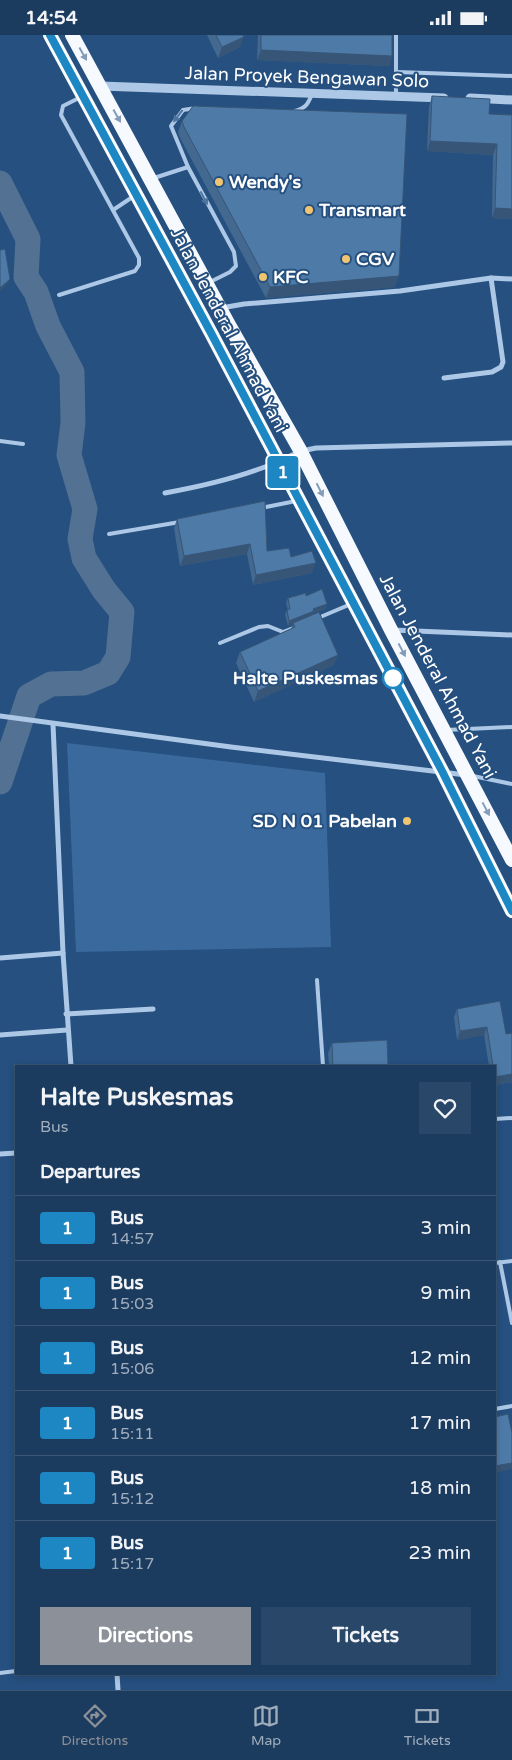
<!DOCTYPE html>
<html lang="en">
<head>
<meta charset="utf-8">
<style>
	body { margin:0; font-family:"Varela Round",sans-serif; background:#294768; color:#f1f3f6; height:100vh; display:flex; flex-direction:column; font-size:19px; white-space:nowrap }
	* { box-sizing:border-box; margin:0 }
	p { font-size:16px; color:#a0adbd }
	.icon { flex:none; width:28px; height:28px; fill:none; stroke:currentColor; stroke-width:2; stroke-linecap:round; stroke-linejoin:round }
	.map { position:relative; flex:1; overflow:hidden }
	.panel { position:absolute; left:15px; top:1030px; width:481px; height:610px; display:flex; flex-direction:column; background:#1c3c5f; border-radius:0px; box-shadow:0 2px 8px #0003,0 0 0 1px #3a5674 }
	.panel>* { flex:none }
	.badge { padding:0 10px; border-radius:4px; font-size:18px; line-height:32px }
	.map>.badge { position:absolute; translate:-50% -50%; box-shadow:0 0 0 2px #fff }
	h2 { padding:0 25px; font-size:19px; line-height:45px }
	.round { display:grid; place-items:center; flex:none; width:52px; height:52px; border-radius:0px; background:#294768 }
	.summary { display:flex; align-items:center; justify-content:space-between; height:85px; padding:0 25px }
	h1 { font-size:24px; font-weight:800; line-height:38px }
	.action { display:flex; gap:10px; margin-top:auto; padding:10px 25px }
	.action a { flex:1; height:58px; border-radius:0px; background:#8c9099; color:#fff; font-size:20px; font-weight:800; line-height:58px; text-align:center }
	.action a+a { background:#294768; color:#f1f3f6 }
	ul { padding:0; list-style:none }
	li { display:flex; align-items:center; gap:15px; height:65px; padding:0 25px; border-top:1px solid #3a5674 }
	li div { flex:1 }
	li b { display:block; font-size:19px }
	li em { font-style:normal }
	li .badge { min-width:55px; font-weight:700; text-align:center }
	.status { display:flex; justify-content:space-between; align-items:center; height:35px; padding:0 25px; background:#1c3c5f; direction:ltr }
	.status svg { height:14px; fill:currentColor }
	.menu { display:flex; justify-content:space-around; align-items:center; height:70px; border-top:1px solid #3a5674; background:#1c3c5f; font-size:14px; color:#a0adbd }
	.menu a { display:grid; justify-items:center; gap:2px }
	.menu .current { color:#8c9099 }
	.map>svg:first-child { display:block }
</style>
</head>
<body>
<div class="status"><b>14:54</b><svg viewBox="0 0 49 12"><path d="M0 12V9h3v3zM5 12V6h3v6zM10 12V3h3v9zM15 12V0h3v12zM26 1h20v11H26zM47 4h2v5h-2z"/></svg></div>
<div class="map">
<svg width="512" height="1655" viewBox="0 0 512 1655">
	<rect width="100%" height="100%" fill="#26507f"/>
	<polygon fill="#3a6a9d" points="67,708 325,738 331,912 76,917"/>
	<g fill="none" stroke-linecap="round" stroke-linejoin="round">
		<polyline stroke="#527193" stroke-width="25" points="0,148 28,204 26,242 36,257 48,291 72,337 73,388 69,420 85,474 80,504 84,523 104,555 122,577 118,622 108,638 84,648 51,649 29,661 0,747"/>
		<g stroke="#acc8e6" stroke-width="4">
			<polyline points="396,0 396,60"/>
			<polyline points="397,37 512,41"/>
			<path d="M295 76C306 73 308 69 312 59"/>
			<polyline points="188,132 171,91 183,75 196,73"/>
			<polyline points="154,143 188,132 234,217 236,231 230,237 210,247"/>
			<polyline points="113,175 134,161"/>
			<polyline points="59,260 135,236 139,230 139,223 61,80 63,71 81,62"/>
			<polyline points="0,406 23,409"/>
			<polyline points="261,473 296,466"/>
			<polyline points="109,499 180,487"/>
			<polyline points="318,583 351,569"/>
			<polyline points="220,608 259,592 268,591 283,597 296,592"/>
			<polyline points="446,695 512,692"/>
			<polyline points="473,741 512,749"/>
			<polyline points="317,945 323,1031"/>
			<polyline points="495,1084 512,1083"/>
			<polyline points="500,1227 512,1288"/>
			<polyline points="495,1228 512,1226"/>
			<polyline points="495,1374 512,1371"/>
			<polyline points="0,1638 16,1636"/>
		</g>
		<g stroke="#acc8e6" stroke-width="5">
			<polyline points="221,273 244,269 400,256 491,243"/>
			<polyline points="444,343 492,337 501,332 503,327 491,243 512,244"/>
			<path d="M165 458C198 452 230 445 262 433 281 426 296 416 316 413L512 408"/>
			<polyline points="393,595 512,600"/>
			<polyline points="0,681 231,712 466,740"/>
			<polyline points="53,689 63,918 71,1031"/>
			<polyline points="0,923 63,918"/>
			<polyline points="66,979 153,974"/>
			<polyline points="0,1000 67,995"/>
			<polyline points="0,1119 16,1118"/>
			<polyline points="117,1639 118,1655"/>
		</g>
		<g stroke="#acc8e6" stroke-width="9">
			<polyline points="100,51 444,63"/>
			<polyline points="470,63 512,65"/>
		</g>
		<g stroke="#f6fafe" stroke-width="14">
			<polyline points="50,0 211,298 442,736 512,876"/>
			<polyline points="72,0 228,288 300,415 391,595 512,825"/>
		</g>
	</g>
	<g fill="#436990">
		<polygon points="207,0 243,0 240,12 218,23"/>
		<polygon points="258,0 392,0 392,21 389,31 257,25"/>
		<polygon points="432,61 489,79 512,80 512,184 492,183 493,120 427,116 429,72"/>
		<polygon points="182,86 395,252 266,263 180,103 178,97"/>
		<polygon points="265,466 267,516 291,522 312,538 253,550 247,519 180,531 174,493 177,484"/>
		<polygon points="306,561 327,569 325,574 313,578 312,580 334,630 254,667 236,628 240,617 291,594 293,589 288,591 285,580 287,575 288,575 286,568 288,563"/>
		<polygon points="457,974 506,999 512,1000 512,1047 495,1050 495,1031 489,1031 484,1000 457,1005 454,982"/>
		<polygon points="332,1008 388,1031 329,1031 328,1018"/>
	</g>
	<g fill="#375576">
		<polygon points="244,2 240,12 218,23 222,12"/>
		<polygon points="261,15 392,21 389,31 257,25"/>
		<polygon points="430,106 497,109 493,120 427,116"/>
		<polygon points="495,173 512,174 512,184 492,183"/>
		<polygon points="399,241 395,252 266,263 270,252"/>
		<polygon points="10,244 8,248 0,256 0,253"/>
		<polygon points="250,509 247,519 180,531 184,521"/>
		<polygon points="316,528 312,538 253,550 256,540"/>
		<polygon points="327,569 325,574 313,578 312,581 288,591 289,586 313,574"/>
		<polygon points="338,620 334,630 254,667 258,656"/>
		<polygon points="487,992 484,1000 457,1005 460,996"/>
		<polygon points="512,1039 512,1047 495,1050 495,1042"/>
		<polygon points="512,1428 512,1434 495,1438 495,1431"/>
	</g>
	<g fill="#4e7aa8" stroke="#375576">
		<polygon points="216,0 243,0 244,2 222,12"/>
		<polygon points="261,0 392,0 392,21 261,15"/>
		<polygon points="432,61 490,64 489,79 512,80 512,174 495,173 497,109 430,106"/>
		<polygon points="193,71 407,79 399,241 270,252 184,92 182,86"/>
		<polygon points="5,214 10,244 0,253 0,215"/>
		<polygon points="265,466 267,516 289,513 291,522 312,516 316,528 256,540 250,509 184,521 177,484"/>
		<polygon points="322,554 327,569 313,574 314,576 289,586 287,575 290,574 288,563 306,558 306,561"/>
		<polygon points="319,577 338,620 258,656 240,617 295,592 293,588"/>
		<polygon points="500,966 506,999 512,998 512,1039 495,1042 495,1031 493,1031 487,992 460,996 457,974"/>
		<polygon points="387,1005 388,1030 370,1031 333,1031 332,1008"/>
		<polygon points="508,1379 512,1398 512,1428 495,1431 495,1382"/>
	</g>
	<defs><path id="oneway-solid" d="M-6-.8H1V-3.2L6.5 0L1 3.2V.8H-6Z" transform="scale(1.25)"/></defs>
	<g fill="#849cb8">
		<use href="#oneway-solid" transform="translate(83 19) rotate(61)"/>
		<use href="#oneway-solid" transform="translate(117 81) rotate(61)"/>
		<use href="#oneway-solid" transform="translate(320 455) rotate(63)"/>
		<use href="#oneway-solid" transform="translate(402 615) rotate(62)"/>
		<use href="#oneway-solid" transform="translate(486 774) rotate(62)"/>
	</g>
	<g fill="#4e749e">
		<use href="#oneway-solid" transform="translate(178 81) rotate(127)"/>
		<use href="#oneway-solid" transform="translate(204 163) rotate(62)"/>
	</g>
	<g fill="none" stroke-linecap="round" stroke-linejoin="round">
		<defs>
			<polyline id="line" points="50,0 211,298 442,736 512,876"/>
		</defs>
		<use href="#line" stroke="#fff" stroke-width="11"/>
		<use href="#line" stroke="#1d87c4" stroke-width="8"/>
	</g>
	<g fill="#efc571" stroke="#26507f" stroke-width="2">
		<circle cx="219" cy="147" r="5"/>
		<circle cx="309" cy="175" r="5"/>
		<circle cx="346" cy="224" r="5"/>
		<circle cx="263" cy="242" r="5"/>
		<circle cx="407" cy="786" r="5"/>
	</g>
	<circle fill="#fff" stroke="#1d87c4" stroke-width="2.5" cx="393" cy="643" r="10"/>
	<g text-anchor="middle" stroke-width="4" stroke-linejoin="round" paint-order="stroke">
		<g font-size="18" fill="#fff" stroke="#26507f">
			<text transform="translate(307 42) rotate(2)" y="6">Jalan Proyek Bengawan Solo</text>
			<text transform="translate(229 295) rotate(62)" y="6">Jalan Jenderal Ahmad Yani</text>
			<text transform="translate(438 641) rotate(62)" y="6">Jalan Jenderal Ahmad Yani</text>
		</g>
		<g font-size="18" font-weight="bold" fill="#fff" stroke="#26507f" text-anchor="start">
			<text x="229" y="153">Wendy's</text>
			<text x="319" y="181">Transmart</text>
			<text x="356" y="230">CGV</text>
			<text x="273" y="248">KFC</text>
			<text x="397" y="792" text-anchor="end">SD N 01 Pabelan</text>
		</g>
		<g font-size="18" font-weight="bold" fill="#fff" stroke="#26507f" text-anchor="end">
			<text x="378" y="649">Halte Puskesmas</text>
		</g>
	</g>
</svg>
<b class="badge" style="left:283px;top:437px;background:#1d87c4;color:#fff">1</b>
<section class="panel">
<div class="summary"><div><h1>Halte Puskesmas</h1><p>Bus</p></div><a class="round"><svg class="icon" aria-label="heart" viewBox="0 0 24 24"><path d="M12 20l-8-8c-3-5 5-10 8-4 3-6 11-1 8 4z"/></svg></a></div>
<h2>Departures</h2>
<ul>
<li><span class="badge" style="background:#1d87c4;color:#fff">1</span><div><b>Bus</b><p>14:57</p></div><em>3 min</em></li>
<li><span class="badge" style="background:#1d87c4;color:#fff">1</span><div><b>Bus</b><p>15:03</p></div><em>9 min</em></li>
<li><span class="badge" style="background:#1d87c4;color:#fff">1</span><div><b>Bus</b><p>15:06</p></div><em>12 min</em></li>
<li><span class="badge" style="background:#1d87c4;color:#fff">1</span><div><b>Bus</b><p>15:11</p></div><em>17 min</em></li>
<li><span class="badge" style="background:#1d87c4;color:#fff">1</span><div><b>Bus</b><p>15:12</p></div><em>18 min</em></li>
<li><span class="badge" style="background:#1d87c4;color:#fff">1</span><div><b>Bus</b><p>15:17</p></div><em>23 min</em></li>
</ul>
<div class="action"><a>Directions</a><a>Tickets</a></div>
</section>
</div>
<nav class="menu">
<a class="current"><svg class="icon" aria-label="directions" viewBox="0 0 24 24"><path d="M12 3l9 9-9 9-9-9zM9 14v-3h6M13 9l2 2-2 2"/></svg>Directions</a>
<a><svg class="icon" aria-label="map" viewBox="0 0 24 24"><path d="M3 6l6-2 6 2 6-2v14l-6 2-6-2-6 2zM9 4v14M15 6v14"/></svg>Map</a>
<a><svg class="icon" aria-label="tickets" viewBox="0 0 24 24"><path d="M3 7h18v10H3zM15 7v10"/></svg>Tickets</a>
</nav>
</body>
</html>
